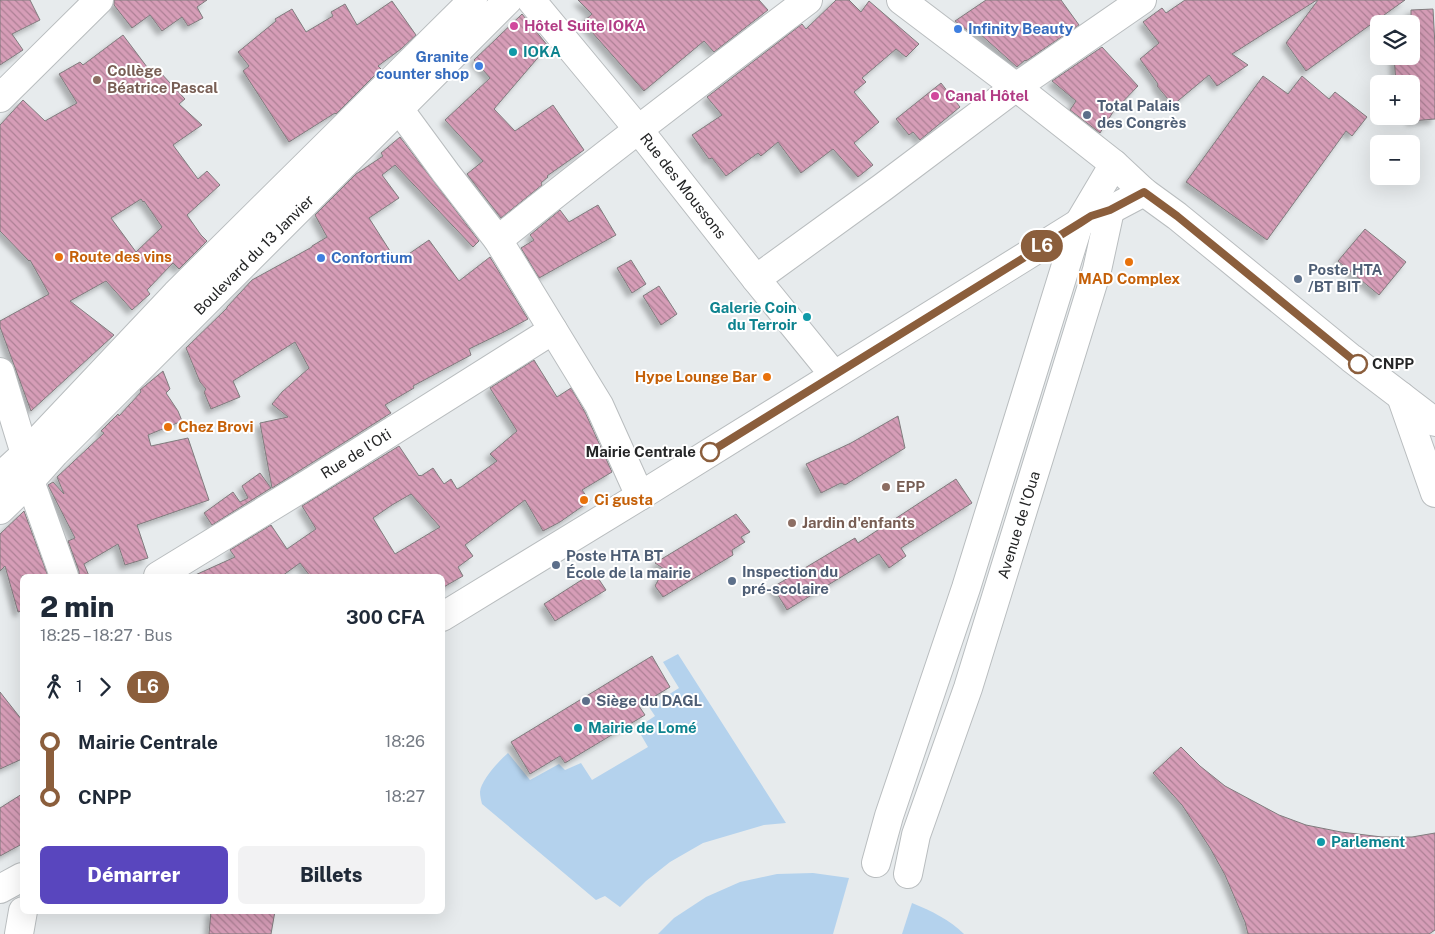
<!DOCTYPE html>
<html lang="fr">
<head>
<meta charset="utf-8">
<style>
	body { margin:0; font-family:"Public Sans",sans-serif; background:#f2f2f3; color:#1f2937; height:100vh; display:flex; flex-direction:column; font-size:19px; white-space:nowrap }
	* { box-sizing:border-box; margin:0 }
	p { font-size:16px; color:#747a83 }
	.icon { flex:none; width:28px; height:28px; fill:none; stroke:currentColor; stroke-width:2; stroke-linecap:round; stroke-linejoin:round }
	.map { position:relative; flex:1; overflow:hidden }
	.panel { position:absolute; left:20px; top:574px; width:425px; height:340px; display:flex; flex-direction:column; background:#fff; border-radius:8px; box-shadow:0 5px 20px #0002 }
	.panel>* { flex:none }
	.badge { padding:0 10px; border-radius:16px; font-size:18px; line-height:32px }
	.controls { position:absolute; left:1370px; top:15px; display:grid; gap:10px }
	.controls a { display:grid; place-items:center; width:50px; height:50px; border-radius:8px; background:#fff; box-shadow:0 5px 20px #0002; font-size:25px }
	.map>.badge { position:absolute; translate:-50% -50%; box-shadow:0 0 0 2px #fff }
	.legs { display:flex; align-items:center; gap:8px; height:55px; padding:0 20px; font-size:16px }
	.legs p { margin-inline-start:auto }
	.overview { display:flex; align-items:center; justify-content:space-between; height:85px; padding:0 20px }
	h1 { font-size:28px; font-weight:800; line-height:38px }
	.action { display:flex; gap:10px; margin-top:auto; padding:10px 20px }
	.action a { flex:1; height:58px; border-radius:8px; background:#5946be; color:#fff; font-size:20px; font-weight:800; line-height:58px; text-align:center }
	.action a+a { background:#f2f2f3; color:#1f2937 }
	ul { padding:0 20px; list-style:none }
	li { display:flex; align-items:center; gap:18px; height:55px; font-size:19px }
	li i { display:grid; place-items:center; width:8px; height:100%; margin:0 6px; background:currentColor }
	li i::after { content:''; width:12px; height:12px; margin:-6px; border:4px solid; border-radius:50%; background:#fff }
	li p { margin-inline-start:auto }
	li:first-child i { background:linear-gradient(#0000 50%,currentColor 0) }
	li:last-child i { background:linear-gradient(currentColor 50%,#0000 0) }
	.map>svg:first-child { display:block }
</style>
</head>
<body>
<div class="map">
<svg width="1435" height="934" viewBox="0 0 1435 934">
	<defs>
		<pattern id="building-back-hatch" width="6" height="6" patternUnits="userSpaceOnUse" patternTransform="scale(1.25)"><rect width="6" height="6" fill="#d69db7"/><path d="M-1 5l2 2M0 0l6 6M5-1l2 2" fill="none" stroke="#ad8095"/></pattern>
		<filter id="shadow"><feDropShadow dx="-4.5" dy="4.5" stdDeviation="2.5" flood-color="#0004"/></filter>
	</defs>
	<rect width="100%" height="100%" fill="#e7ebed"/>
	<g fill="#b4d2ed">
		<path d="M678 654 786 823 764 825 703 843 670 862 646 881 620 907 605 896 596 900 482 804C481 800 480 796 480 792 481 780 499 761 508 753L530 780 559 764 565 770 581 763 592 780 648 747 637 728 655 716 649 707 679 688 663 662Z"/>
		<polygon points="813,873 849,878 833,934 658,934 674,918 706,897 740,882 777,874"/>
		<path d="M912 903C931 911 949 919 964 934H902Z"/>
	</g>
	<g fill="url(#building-back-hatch)" stroke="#807c7e" fill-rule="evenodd" filter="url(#shadow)">
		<polygon points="0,0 30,0 40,20 12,34 23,50 0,65"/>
		<polygon points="114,0 207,0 197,7 203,18 188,26 182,17 162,31 150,15 132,28 114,5"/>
		<polygon points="578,0 759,0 768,10 714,52 704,41 644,91 583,22 592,14"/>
		<polygon points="836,0 849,0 861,12 869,1 919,44 906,57 896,49 862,78 866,82 854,92 879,122 854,143 873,165 858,177 833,149 801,173 778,142 761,156 758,153 726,176 712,158 709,159 692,135 722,115 707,97 802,24 806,29"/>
		<polygon points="986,0 1061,0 1079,25 1026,61 1025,60 1017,67 979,33 975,36 955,21"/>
		<polygon points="1185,0 1317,0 1232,54 1248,65 1217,86 1209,75 1173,105 1157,86 1158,84 1140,59 1159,43 1143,22 1162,8 1166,13"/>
		<polygon points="1318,0 1405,0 1306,71 1286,43"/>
		<polygon points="392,1 416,35 401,49 378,66 381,69 336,114 335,113 289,142 243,71 249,66 238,52 276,21 275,19 292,9 306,32 333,16 331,12 345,4 357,25"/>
		<polygon points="1433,9 1435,46 1435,119 1411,121 1411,84 1396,84 1394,56 1411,56 1411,10"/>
		<polygon points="522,14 548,46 494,109 515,131 553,105 584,150 547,176 548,177 541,183 542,185 501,218 467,174 483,161 445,120 490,78 474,60"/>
		<path d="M123 35 153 75 158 70 185 99 179 104 202 125 173 145 198 179 207 171 220 185 187 215 201 235 207 241 179 269 173 263 147 290 150 294 132 310 106 281 70 301 114 335 31 411 0 327V321L49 294 30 260 29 261 0 231V125L23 100 45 121 77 103 59 74 80 62 83 65ZM141 199 143 202 144 201 162 227 136 252 111 218Z"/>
		<polygon points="1102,47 1138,86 1113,112 1100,133 1070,110 1076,101 1052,81"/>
		<polygon points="1263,76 1288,94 1302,76 1329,99 1335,92 1367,117 1352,136 1346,131 1267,240 1186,182"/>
		<polygon points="941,83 960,107 920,140 913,132 909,135 896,119"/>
		<polygon points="400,137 479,241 473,247 395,165 382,175 399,198 369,218 397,262 429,240 459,281 490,257 528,319 504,332 469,349 471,355 413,386 414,388 385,405 391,413 272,488 260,423 288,417 272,404 282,392 309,368 295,342 233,381 240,397 211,409 204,392 206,389 200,382 186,348 227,308 227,307 252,280 312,247 312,246 327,237 315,215 356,174 383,156 381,153"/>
		<polygon points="598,205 616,235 539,278 521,248 534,240 530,235 560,210 569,222"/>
		<polygon points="1365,229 1406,262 1379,295 1338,261"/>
		<polygon points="631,260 646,284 632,293 617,268"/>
		<polygon points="659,286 677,314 661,325 643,296"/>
		<path d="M534 360 557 397 571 388 585 412 612 472 582 490 590 501 560 522 543 531 525 500 465 545 473 556 458 567 463 576 442 588V576H310L300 563 282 576H193L235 557 230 550 271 525 287 549 316 529 302 506 399 446 419 476 420 475 421 476 433 468 444 484 451 479 457 489 461 487 497 461 490 454 517 431 490 388ZM411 494 440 527 395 554 373 518 392 505Z"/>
		<polygon points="163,371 170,389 166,393 178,411 182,421 148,435 151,446 188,438 209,500 137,525 148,558 125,565 118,544 84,564 89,576 79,576 79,571 68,541 75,538 48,485 53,482 64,494 57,477 104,433 101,431 118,414 119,416 141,392 140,390"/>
		<polygon points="898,416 905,448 845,485 841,483 821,493 806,464 851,443"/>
		<polygon points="260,473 271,488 212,525 204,513 233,492 240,502 248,498 242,486"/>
		<polygon points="956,479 972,503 901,548 906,556 889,568 879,554 787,610 773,587 855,538 858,543"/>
		<polygon points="24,511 48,576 22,576 22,611 18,612 5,566 0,571 0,534"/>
		<polygon points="736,514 750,532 741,537 745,542 732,550 733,555 663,597 655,586 664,569 655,563"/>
		<polygon points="594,572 606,590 555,621 544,604"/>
		<polygon points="652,656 670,687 639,706 645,715 565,763 560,756 530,774 511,742"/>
		<polygon points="0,692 22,720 22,759 0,769"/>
		<polygon points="1181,747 1200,766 1225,786 1279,815 1306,825 1341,832 1382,837 1412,837 1435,833 1435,930 1429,934 1248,934 1245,922 1225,875 1210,848 1182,805 1153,773"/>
		<polygon points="22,794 22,844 0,856 0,808"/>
		<polygon points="211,911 275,911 271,934 209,934"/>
	</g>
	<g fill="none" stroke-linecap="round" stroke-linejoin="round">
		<defs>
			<g id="minor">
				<polyline points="531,0 638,129 756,279 834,375"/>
				<polyline points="0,98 99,0"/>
				<polyline points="399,109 446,173 498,240 599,405 640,496"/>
				<path d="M498 240C599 158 704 79 808 0"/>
				<polyline points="756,279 883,187 1016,87 1142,0"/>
				<polyline points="0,372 25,454 30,481 64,576"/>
				<polyline points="1401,396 1435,493"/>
				<polyline points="158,576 310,483 553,330"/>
				<polyline points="442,617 640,496 1079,223 1091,217 1110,210 1144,192"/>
				<polyline points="876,863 889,816 966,588 1079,223 1114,164"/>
				<polyline points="908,874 916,835 968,688 1097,270 1110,210"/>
				<polyline points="0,889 22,877"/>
				<polyline points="19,934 23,911"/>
			</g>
			<polyline id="major" points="901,0 1016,87 1114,164 1144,192 1177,216 1351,358 1435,422"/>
			<g id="highway">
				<polyline points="0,477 25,454 176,294 473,0"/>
				<polyline points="0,510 30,481 55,453 508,0"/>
			</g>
		</defs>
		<use href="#minor" stroke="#b9bdbf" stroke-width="30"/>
		<use href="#major" stroke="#b9bdbf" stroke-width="30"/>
		<use href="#highway" stroke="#b9bdbf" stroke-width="30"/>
		<use href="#minor" stroke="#fff" stroke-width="28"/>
		<use href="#major" stroke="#fff" stroke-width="28"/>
		<use href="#highway" stroke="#fff" stroke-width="28"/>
	</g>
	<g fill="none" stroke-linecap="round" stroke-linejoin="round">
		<defs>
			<polyline id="line-1" points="710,452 1080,223 1091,216 1110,210 1144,192 1177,216 1358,364"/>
		</defs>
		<use href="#line-1" stroke="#fff" stroke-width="11"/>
		<use href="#line-1" stroke="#8b5e3c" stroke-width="8"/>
	</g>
	<g fill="#d1479c" stroke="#fff" stroke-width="2">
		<circle cx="514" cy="26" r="5"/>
		<circle cx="935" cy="96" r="5"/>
	</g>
	<g fill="#3f7fe0" stroke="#fff" stroke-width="2">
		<circle cx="958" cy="29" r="5"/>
		<circle cx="479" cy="66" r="5"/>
		<circle cx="321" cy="258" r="5"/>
	</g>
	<g fill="#0f9aa8" stroke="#fff" stroke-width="2">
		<circle cx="513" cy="52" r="5"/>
		<circle cx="807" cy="317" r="5"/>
		<circle cx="578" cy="728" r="5"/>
		<circle cx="1321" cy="842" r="5"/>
	</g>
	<g fill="#8d6e63" stroke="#fff" stroke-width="2">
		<circle cx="97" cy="80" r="5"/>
		<circle cx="886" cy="487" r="5"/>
		<circle cx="792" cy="523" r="5"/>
	</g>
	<g fill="#5c6f8a" stroke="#fff" stroke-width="2">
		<circle cx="1087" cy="115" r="5"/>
		<circle cx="1298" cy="279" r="5"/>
		<circle cx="556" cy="565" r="5"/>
		<circle cx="732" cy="581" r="5"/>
		<circle cx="586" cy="701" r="5"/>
	</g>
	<g fill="#e8710a" stroke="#fff" stroke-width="2">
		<circle cx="59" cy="257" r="5"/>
		<circle cx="1129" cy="262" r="5"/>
		<circle cx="767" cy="377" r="5"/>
		<circle cx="168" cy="427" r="5"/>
		<circle cx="584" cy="500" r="5"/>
	</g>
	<g fill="#fff" stroke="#8b5e3c" stroke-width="2.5">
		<circle cx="1358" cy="364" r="9"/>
		<circle cx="710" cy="452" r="9"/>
	</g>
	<g text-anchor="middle" stroke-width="4" stroke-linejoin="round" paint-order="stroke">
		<g font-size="15" font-weight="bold" fill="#b23c85" stroke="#fff" text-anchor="start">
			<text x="524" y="31">Hôtel Suite IOKA</text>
			<text x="945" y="101">Canal Hôtel</text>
		</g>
		<g font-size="15" font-weight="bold" fill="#366cbe" stroke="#fff" text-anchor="start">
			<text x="968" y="34">Infinity Beauty</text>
			<text x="469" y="62" text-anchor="end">Granite<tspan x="469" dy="17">counter shop</tspan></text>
			<text x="331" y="263">Confortium</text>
		</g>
		<g font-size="15" font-weight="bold" fill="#0d838f" stroke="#fff" text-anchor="start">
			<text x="523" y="57">IOKA</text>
			<text x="797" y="313" text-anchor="end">Galerie Coin<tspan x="797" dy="17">du Terroir</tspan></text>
			<text x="588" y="733">Mairie de Lomé</text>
			<text x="1331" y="847">Parlement</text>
		</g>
		<g font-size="15" font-weight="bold" fill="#785e54" stroke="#fff" text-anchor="start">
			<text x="107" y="76">Collège<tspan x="107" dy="17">Béatrice Pascal</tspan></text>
			<text x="896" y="492">EPP</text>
			<text x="802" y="528">Jardin d'enfants</text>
		</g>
		<g font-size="15" font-weight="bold" fill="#4e5e75" stroke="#fff" text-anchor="start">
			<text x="1097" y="111">Total Palais<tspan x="1097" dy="17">des Congrès</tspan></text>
			<text x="1308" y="275">Poste HTA<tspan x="1308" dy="17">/BT BIT</tspan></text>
			<text x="566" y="561">Poste HTA BT<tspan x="566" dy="17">École de la mairie</tspan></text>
			<text x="742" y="577">Inspection du<tspan x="742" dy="17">pré-scolaire</tspan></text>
			<text x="596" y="706">Siège du DAGL</text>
		</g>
		<g font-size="15" fill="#242526" stroke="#fff">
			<text transform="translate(683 186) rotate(52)" y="5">Rue des Moussons</text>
			<text transform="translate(254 255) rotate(-45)" y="5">Boulevard du 13 Janvier</text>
			<text transform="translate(356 454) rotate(-32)" y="5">Rue de l'Oti</text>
			<text transform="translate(1019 525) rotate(-73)" y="5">Avenue de l'Oua</text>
		</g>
		<g font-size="15" font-weight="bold" fill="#c56008" stroke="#fff" text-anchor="start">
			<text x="69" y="262">Route des vins</text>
			<text x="1129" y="284" text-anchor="middle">MAD Complex</text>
			<text x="757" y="382" text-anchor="end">Hype Lounge Bar</text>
			<text x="178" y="432">Chez Brovi</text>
			<text x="594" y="505">Ci gusta</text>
		</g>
		<g font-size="15" font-weight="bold" fill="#242526" stroke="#fff" text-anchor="start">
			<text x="1372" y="369">CNPP</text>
			<text x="696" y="457" text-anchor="end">Mairie Centrale</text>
		</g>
	</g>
</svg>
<div class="controls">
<a><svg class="icon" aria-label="layers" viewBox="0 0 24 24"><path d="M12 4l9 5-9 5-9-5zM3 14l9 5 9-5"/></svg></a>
<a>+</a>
<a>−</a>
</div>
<b class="badge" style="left:1042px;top:246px;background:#8b5e3c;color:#fff">L6</b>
<section class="panel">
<div class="overview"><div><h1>2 min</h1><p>18:25 – 18:27 · Bus</p></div><b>300 CFA</b></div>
<div class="legs"><svg class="icon" aria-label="walk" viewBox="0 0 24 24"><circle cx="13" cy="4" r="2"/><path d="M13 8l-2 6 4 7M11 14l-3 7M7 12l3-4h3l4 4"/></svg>1<svg class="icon" aria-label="forward" viewBox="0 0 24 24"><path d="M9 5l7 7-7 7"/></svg><b class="badge" style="background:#8b5e3c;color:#fff">L6</b></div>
<ul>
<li><i style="color:#8b5e3c"></i><b>Mairie Centrale</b><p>18:26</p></li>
<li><i style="color:#8b5e3c"></i><b>CNPP</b><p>18:27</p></li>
</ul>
<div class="action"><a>Démarrer</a><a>Billets</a></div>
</section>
</div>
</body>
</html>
